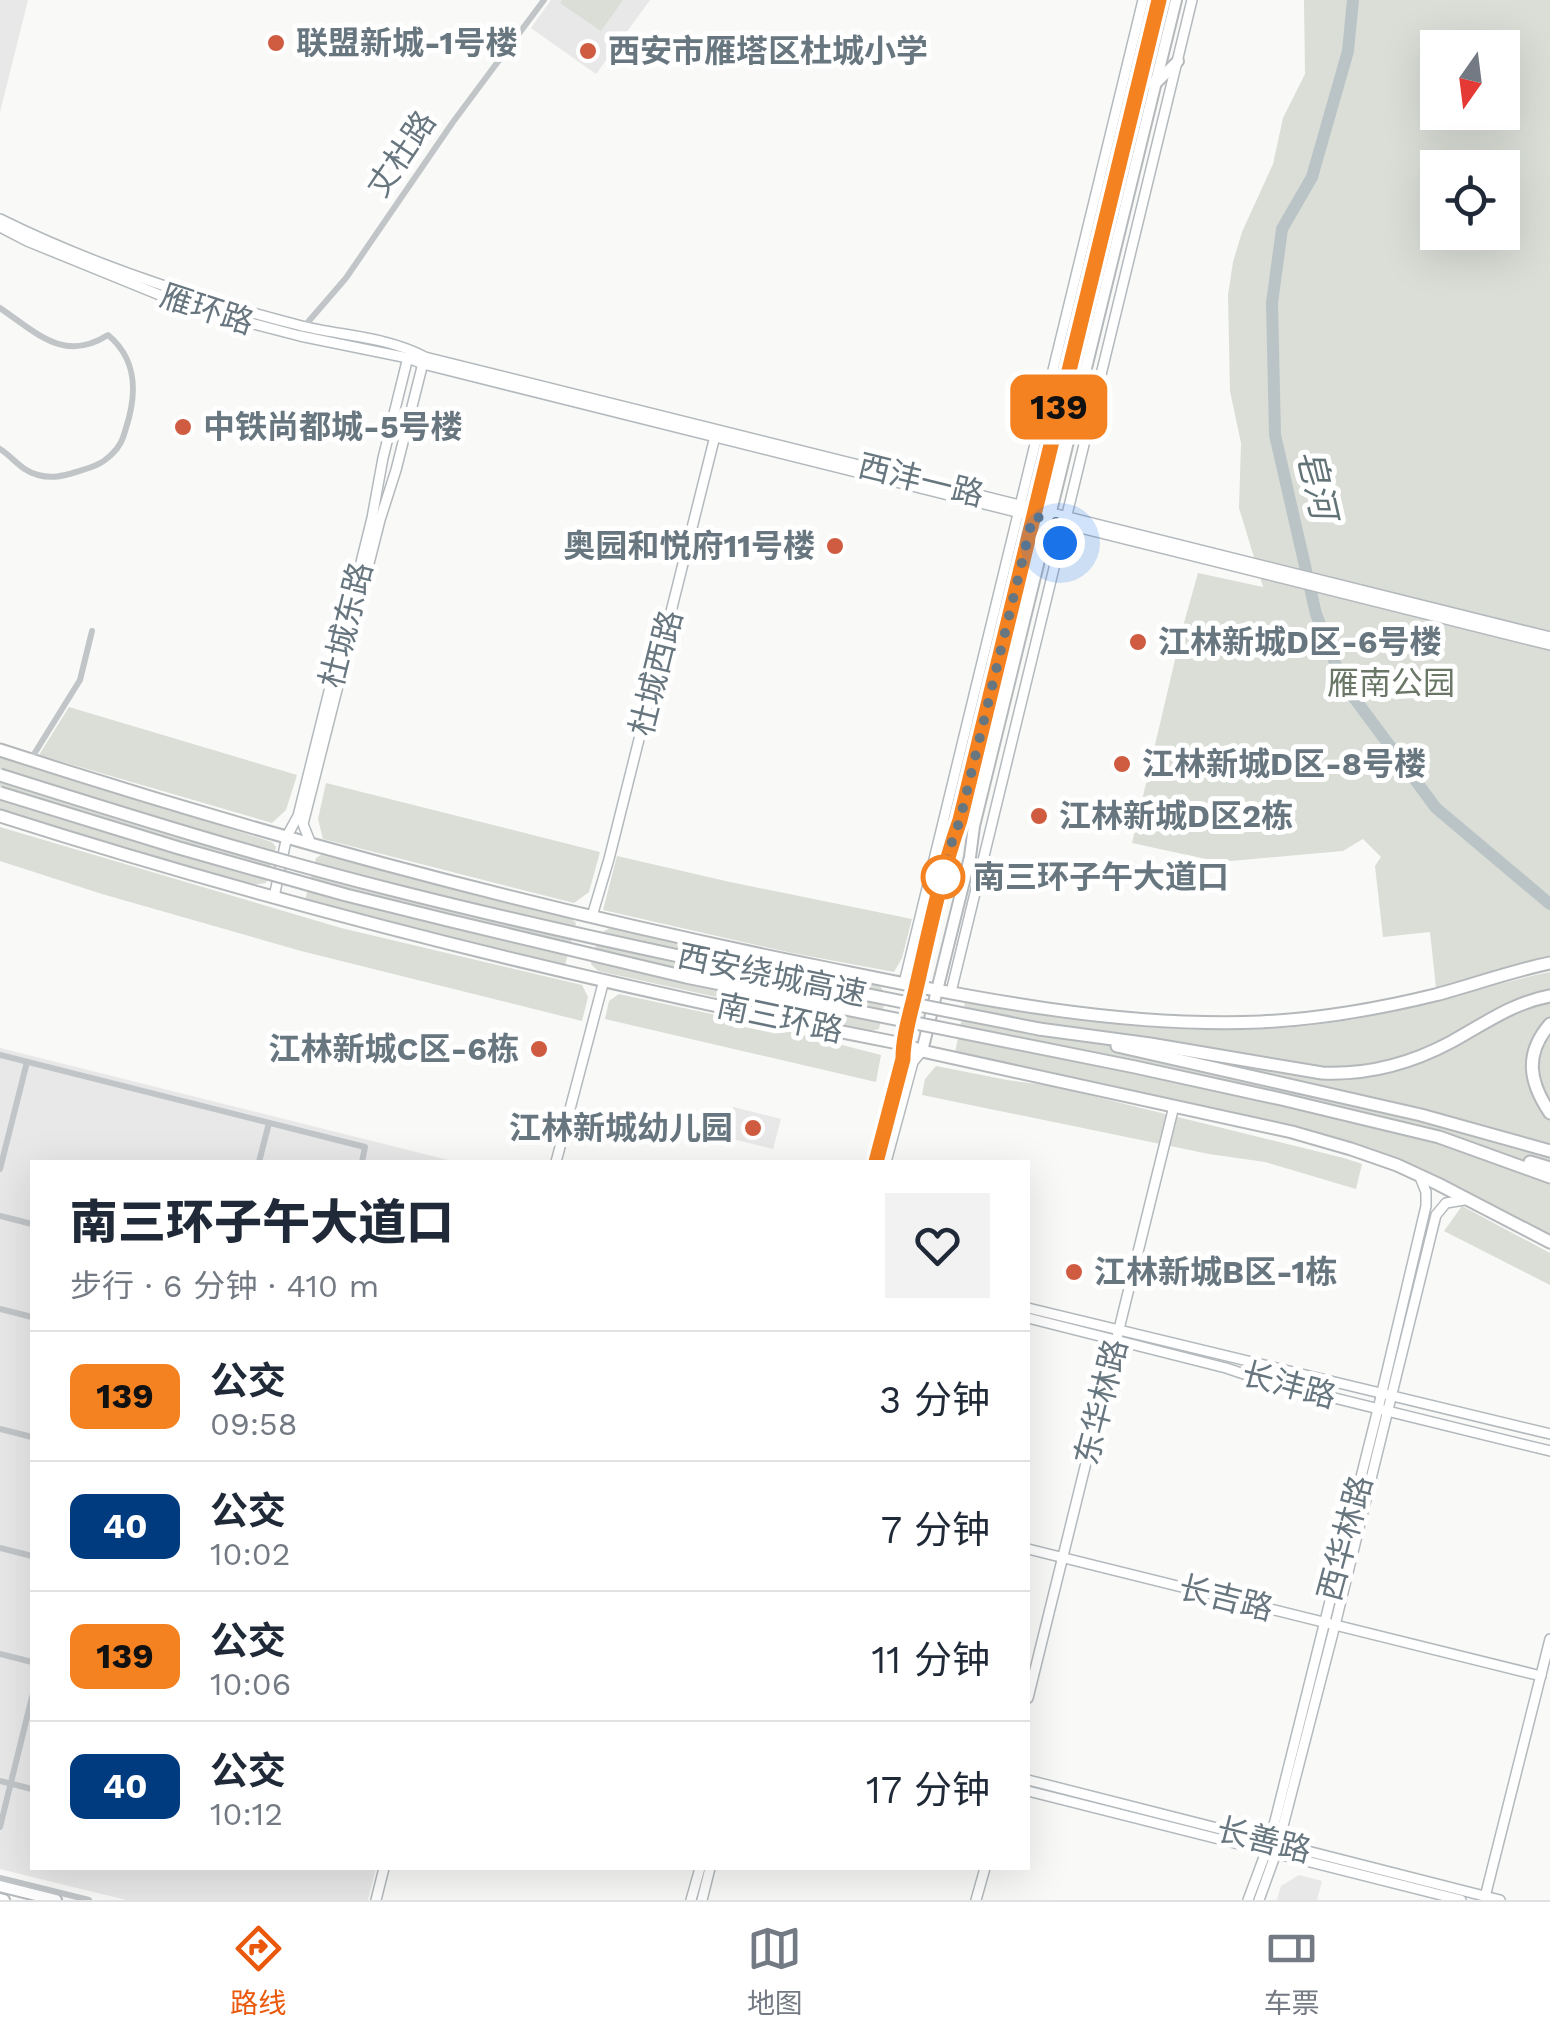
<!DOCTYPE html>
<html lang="zh">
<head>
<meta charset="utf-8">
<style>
	body { margin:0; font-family:"Work Sans","Noto Sans SC",sans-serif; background:#f2f2f3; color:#1f2937; height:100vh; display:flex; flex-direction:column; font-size:38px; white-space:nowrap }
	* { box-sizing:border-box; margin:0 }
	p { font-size:32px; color:#747a83 }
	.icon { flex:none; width:55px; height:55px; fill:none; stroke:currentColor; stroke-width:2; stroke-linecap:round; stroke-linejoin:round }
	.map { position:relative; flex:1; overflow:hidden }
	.panel { position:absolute; left:30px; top:1160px; width:1000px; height:710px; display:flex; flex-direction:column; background:#fff; border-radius:0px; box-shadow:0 10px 40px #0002 }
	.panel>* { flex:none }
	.badge { padding:0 20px; border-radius:15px; font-size:35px; line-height:65px }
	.needle { width:65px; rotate:194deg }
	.fabs { position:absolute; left:1420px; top:30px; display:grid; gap:20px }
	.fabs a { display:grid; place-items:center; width:100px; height:100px; border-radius:0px; background:#fff; box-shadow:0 10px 40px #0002; font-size:50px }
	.you { position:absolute; width:50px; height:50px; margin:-25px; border:8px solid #fff; border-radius:50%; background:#1a73e8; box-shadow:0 0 0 15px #1a73e833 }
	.map>.badge { position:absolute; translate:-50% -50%; box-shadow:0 0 0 5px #fff }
	.round { display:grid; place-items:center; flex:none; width:105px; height:105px; border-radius:0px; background:#f2f2f3 }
	.overview { display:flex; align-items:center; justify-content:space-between; height:170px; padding:0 40px }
	h1 { font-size:48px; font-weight:800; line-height:75px }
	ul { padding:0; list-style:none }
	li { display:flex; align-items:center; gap:30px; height:130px; padding:0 40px; border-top:2px solid #e0e1e3 }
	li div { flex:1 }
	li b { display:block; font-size:38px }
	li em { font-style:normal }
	li .badge { min-width:110px; font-weight:700; text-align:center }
	.dock { display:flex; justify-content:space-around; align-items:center; height:140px; border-top:2px solid #e0e1e3; background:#fff; font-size:28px; color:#747a83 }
	.dock a { display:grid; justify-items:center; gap:5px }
	.dock .selected { color:#ea580c }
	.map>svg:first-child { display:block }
</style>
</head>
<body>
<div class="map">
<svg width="1550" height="1900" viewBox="0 0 1550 1900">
	<rect width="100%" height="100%" fill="#f9f9f7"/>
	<g fill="#e7e8e7">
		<polygon points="0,0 28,0 0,112"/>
		<polygon points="551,0 650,0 596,74 531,28"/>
		<polygon points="0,1048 456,1162 32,1162 32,1868 376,1868 368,1900 126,1900 0,1869"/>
		<polygon points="733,1107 781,1119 773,1149 725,1137"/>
		<polygon points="1299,1875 1322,1881 1317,1900 1277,1900 1281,1886"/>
	</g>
	<g fill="#daded7" fill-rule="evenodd">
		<polygon points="562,0 623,0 601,31 560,3"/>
		<path d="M1304 0H1550V959L1436 988 1430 932 1383 937 1375 866 1381 857 1363 839 1343 851 1220 862 1132 843 1182 630 1198 573 1263 587 1239 508 1241 443 1230 391 1228 295 1233 262 1242 232 1273 164 1283 118 1305 74ZM1438 48H1502V112H1438ZM1438 168H1502V232H1438Z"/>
		<polygon points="69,707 297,775 286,810 272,823 39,755"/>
		<polygon points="0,755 272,842 276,847 266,883 253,885 0,810"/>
		<polygon points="326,783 600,852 589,892 574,903 323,839 318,819"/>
		<polygon points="0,827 341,928 582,985 588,997 582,1021 301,951 102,894 0,861"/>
		<polygon points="321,855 571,918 576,923 565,965 305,900 316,858"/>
		<polygon points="617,856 730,882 912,919 902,958 894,972 792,953 603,910"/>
		<polygon points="610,928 880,986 886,995 879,1029 871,1031 598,971 591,964 599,934"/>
		<path d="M1550 972V1235L1441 1178 1397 1161 955 1053 965 1002C1097 1024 1216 1042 1350 1020 1418 1009 1483 986 1550 972Z"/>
		<polygon points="619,994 772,1027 881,1055 876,1082 605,1019 609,1001"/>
		<polygon points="936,1066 1007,1080 1052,1086 1344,1158 1362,1164 1356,1189 1265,1162 1209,1154 922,1095 925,1079"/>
		<polygon points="1462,1206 1550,1253 1550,1285 1444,1231"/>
	</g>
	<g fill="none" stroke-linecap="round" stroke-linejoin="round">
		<polyline stroke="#bac4c7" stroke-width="12" points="1353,0 1348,51 1312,177 1282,229 1272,303 1275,435 1316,614 1343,683 1436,808 1550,904"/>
		<defs>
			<g id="secondary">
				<path d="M0 219C95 266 196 299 298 325 340 336 386 336 425 357L1550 637"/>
				<polyline points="0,227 27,241 172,300 208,312 300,336 408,358 423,364 1550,645"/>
				<polyline points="311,844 303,824 380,520 396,470 424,359"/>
				<polyline points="274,897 287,836 298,816 372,518 383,458 408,357"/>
				<polyline points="592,916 609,859 716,432"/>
				<polyline points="904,983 1143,0"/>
				<polyline points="951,992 1192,0"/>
				<polyline points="556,1162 604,980"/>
				<polyline points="876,1162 903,1059 903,1044"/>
				<polyline points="886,1162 913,1062 922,1051"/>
				<path d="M1028 1308C1202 1351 1376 1391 1550 1434"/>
				<polyline points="1028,1318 1226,1368 1265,1381 1550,1451"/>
				<polyline points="1028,1549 1541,1676"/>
				<polyline points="1028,1698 1174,1106"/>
				<polyline points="1028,1780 1500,1900"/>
				<polyline points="1028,1791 1461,1900"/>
				<polyline points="1485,1897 1550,1639"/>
				<polyline points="376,1900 384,1868"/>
				<polyline points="691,1900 700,1868"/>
				<polyline points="702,1900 710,1868"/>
				<polyline points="976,1900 985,1868"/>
				<polyline points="1248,1900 1270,1841 1378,1409 1426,1206 1426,1192 1420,1177"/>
				<polyline points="1259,1900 1276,1853 1335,1625 1436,1215 1446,1203 1464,1200"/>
			</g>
			<g id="primary">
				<polyline points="1140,80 1155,84 1178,61"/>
				<polyline points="903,1044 949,850 960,820 1159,0"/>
				<polyline points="922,1051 970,857 974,826 1176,0"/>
				<polyline points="0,1886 56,1900"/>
				<polyline points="0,1899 4,1900"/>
			</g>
			<g id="highway">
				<path d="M0 750C271 838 547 912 826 968 969 997 1114 1028 1261 1022 1320 1019 1378 1009 1435 995 1473 985 1511 971 1550 963"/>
				<path d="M0 816C295 910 599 985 903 1044L922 1051 1292 1132 1351 1149 1397 1165 1438 1184 1550 1242"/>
				<path d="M1550 1024C1524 1054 1529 1082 1550 1113"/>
				<path d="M1039 1029 1150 1044 1322 1073C1368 1075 1410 1064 1451 1042 1484 1024 1512 1003 1550 996"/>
				<polyline points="1117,1046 1421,1115 1550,1151"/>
				<polyline points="1439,1137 1550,1177"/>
				<polyline points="1530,1162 1550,1168"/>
			</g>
		</defs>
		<use href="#secondary" stroke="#b4b9bd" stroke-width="12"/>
		<use href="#primary" stroke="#b5b9bc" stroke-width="14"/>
		<use href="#highway" stroke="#b5b8bb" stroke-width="15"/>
		<g stroke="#c1c5c8" stroke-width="6">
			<path d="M0 308C37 333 64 363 108 335 138 360 137 394 126 428 123 439 120 447 111 455 101 465 90 468 76 472 63 476 52 479 38 475 20 470 14 458 0 449"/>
			<polyline points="302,329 346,278 453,122 544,0"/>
			<polyline points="31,759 80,680 92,631"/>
			<polyline points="0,1055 365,1147 362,1162"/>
			<polyline points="259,1162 269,1123"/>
			<polyline points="0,1169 27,1062"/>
			<polyline points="0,1216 32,1224"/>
			<polyline points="0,1309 32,1317"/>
			<polyline points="0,1429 32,1437"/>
			<polyline points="0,1548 32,1556"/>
			<polyline points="0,1654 32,1662"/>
			<polyline points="0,1781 32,1789"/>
			<polyline points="0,1827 32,1697"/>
			<polyline points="0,1878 89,1900"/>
		</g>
		<use href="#secondary" stroke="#fff" stroke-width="9"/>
		<use href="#primary" stroke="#fff" stroke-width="10"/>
		<use href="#highway" stroke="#fff" stroke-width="11"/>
		<defs>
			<g id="highway-bridge">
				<path d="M0 775C130 816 261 857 393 890 606 944 823 986 1039 1029"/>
				<polyline points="0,793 179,848 346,895 447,920 686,977 1135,1067 1281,1099 1439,1137"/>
			</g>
		</defs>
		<use href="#highway-bridge" stroke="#b5b8bb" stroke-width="15" stroke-linecap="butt"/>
		<use href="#highway-bridge" stroke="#fff" stroke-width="11"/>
	</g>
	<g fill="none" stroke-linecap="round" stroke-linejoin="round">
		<defs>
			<path id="line" d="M876 1162 903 1059C903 1035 911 1012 916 989 929 932 941 874 960 820L1159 0"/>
		</defs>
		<use href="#line" stroke="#fff" stroke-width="22"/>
		<use href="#line" stroke="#f58220" stroke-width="15"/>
		<polyline stroke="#67767f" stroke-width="10" stroke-dasharray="0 18" points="943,877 949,850 960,820 1033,516 1064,524 1060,543"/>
	</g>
	<g fill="#cf5c41" stroke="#fff" stroke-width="4">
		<circle cx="276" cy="43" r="10"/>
		<circle cx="588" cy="51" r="10"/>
		<circle cx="183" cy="427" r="10"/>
		<circle cx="835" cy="546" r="10"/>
		<circle cx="1138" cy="642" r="10"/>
		<circle cx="1122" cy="764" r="10"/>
		<circle cx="1039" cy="816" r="10"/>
		<circle cx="539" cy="1049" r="10"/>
		<circle cx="753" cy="1128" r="10"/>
		<circle cx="1074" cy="1272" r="10"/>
	</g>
	<circle fill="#fff" stroke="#f58220" stroke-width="5" cx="943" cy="877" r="20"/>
	<g text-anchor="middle" stroke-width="10" stroke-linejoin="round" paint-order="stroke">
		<g font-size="32" font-weight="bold" fill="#67767f" stroke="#fff" text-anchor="start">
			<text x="296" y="54">联盟新城-1号楼</text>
			<text x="608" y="62">西安市雁塔区杜城小学</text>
			<text x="203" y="438">中铁尚都城-5号楼</text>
			<text x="815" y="557" text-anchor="end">奥园和悦府11号楼</text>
			<text x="1158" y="653">江林新城D区-6号楼</text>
			<text x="1142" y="775">江林新城D区-8号楼</text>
			<text x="1059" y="827">江林新城D区2栋</text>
			<text x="519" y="1060" text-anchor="end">江林新城C区-6栋</text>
			<text x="733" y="1139" text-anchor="end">江林新城幼儿园</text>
			<text x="1094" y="1283">江林新城B区-1栋</text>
		</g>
		<g font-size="32" fill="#67767f" stroke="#fff">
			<text transform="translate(401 154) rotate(-56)" y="11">丈杜路</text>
			<text transform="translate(207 309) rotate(18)" y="11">雁环路</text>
			<text transform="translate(921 480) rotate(14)" y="11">西沣一路</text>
			<text transform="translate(346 625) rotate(-76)" y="11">杜城东路</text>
			<text transform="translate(656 673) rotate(-76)" y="11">杜城西路</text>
			<text transform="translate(772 975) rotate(12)" y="11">西安绕城高速</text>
			<text transform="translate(780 1018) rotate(12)" y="11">南三环路</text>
			<text transform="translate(1289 1385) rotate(15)" y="11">长沣路</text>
			<text transform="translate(1101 1402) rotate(-76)" y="11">东华林路</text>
			<text transform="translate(1345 1538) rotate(-75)" y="11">西华林路</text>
			<text transform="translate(1226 1598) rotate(14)" y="11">长吉路</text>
			<text transform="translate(1264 1840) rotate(14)" y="11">长善路</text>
		</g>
		<g font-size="32" fill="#6a7766" stroke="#fff">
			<text x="1391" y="694">雁南公园</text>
		</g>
		<g font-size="32" font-weight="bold" fill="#67767f" stroke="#fff" text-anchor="start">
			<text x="973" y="888">南三环子午大道口</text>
		</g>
		<g font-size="35" font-style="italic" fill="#627378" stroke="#fff">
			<text transform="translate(1317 484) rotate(77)" y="12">皂河</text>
		</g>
	</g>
</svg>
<div class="fabs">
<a><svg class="needle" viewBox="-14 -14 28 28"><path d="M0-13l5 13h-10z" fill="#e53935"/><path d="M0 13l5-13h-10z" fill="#747a83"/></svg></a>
<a><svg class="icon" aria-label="locate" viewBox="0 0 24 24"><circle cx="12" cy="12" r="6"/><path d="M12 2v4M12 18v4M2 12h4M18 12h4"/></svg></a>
</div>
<div class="you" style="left:1060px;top:543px"></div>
<b class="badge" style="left:1059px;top:407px;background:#f58220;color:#111">139</b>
<section class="panel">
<div class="overview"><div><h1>南三环子午大道口</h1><p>步行 · 6 分钟 · 410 m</p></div><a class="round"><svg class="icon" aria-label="heart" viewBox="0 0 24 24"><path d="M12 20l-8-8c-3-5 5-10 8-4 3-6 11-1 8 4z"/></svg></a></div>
<ul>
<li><span class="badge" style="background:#f58220;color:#111">139</span><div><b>公交</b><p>09:58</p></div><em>3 分钟</em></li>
<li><span class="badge" style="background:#003b80;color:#fff">40</span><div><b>公交</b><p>10:02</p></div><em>7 分钟</em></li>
<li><span class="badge" style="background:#f58220;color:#111">139</span><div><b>公交</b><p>10:06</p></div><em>11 分钟</em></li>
<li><span class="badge" style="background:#003b80;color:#fff">40</span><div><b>公交</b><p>10:12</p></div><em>17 分钟</em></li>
</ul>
</section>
</div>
<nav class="dock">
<a class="selected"><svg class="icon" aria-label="directions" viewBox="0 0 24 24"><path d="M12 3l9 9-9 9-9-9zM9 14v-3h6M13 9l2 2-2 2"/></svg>路线</a>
<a><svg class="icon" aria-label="map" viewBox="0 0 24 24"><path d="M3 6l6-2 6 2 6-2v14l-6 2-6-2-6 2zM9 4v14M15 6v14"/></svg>地图</a>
<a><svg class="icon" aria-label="tickets" viewBox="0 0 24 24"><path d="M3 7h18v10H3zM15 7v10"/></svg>车票</a>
</nav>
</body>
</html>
